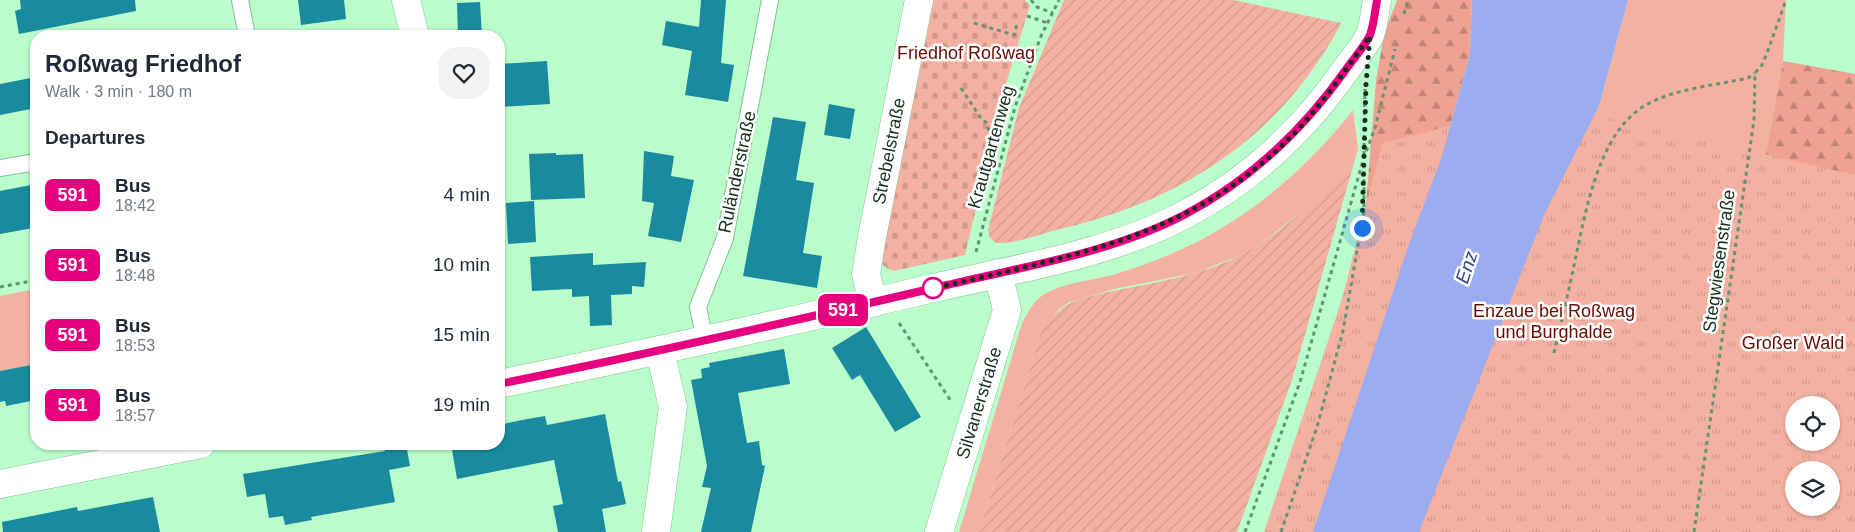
<!DOCTYPE html>
<html lang="en">
<head>
<meta charset="utf-8">
<style>
	body { margin:0; font-family:Helvetica,sans-serif; background:#f2f2f3; color:#1f2937; height:100vh; display:flex; flex-direction:column; font-size:19px; white-space:nowrap }
	* { box-sizing:border-box; margin:0 }
	p { font-size:16px; color:#747a83 }
	.icon { flex:none; width:28px; height:28px; fill:none; stroke:currentColor; stroke-width:2; stroke-linecap:round; stroke-linejoin:round }
	.map { position:relative; flex:1; overflow:hidden }
	.side { position:absolute; left:30px; top:30px; width:475px; height:420px; display:flex; flex-direction:column; background:#fff; border-radius:20px; box-shadow:0 1px 4px #0004 }
	.side>* { flex:none }
	.badge { padding:0 10px; border-radius:8px; font-size:18px; line-height:32px }
	.fabs { position:absolute; left:1785px; top:396px; display:grid; gap:10px }
	.fabs a { display:grid; place-items:center; width:55px; height:55px; border-radius:50%; background:#fff; box-shadow:0 1px 4px #0004; font-size:25px }
	.you { position:absolute; width:25px; height:25px; margin:-12px; border:4px solid #fff; border-radius:50%; background:#1a73e8; box-shadow:0 0 0 8px #1a73e833 }
	.map>.badge { position:absolute; translate:-50% -50%; box-shadow:0 0 0 2px #fff }
	h2 { padding:0 15px; font-size:19px; line-height:45px }
	.round { display:grid; place-items:center; flex:none; width:52px; height:52px; border-radius:20px; background:#f2f2f3 }
	.headline { display:flex; align-items:center; justify-content:space-between; height:85px; padding:0 15px }
	h1 { font-size:24px; font-weight:700; line-height:38px }
	ul { padding:0; list-style:none }
	li { display:flex; align-items:center; gap:15px; height:70px; padding:0 15px }
	li div { flex:1 }
	li b { display:block; font-size:19px }
	li em { font-style:normal }
	li .badge { min-width:55px; font-weight:700; text-align:center }
	.map>svg:first-child { display:block }
</style>
</head>
<body>
<div class="map">
<svg width="1855" height="532" viewBox="0 0 1855 532">
	<defs>
		<pattern id="forest-firs" width="22" height="20" patternUnits="userSpaceOnUse" patternTransform="scale(1.25)"><rect width="22" height="20" fill="#efa291"/><path d="M5 1l3.5 6h-7zM16 11l3.5 6h-7z" fill="#c08476"/></pattern>
		<pattern id="cemetery-stones" width="16" height="16" patternUnits="userSpaceOnUse" patternTransform="scale(1.25)"><rect width="16" height="16" fill="#f4b1a2"/><path d="M2 7V4a2 2 0 0 1 4 0v3zM10 15v-3a2 2 0 0 1 4 0v3z" fill="#d0998b"/></pattern>
		<pattern id="park-tufts" width="24" height="20" patternUnits="userSpaceOnUse" patternTransform="scale(1.25)"><rect width="24" height="20" fill="#f4b1a2"/><path d="M3 7l-1-3M5 7V3M7 7l1-3M15 17l-1-3M17 17v-4M19 17l1-3" fill="none" stroke="#d0998b"/></pattern>
		<pattern id="garden-furrows" width="10" height="10" patternUnits="userSpaceOnUse" patternTransform="scale(1.25)"><rect width="10" height="10" fill="#f4b1a2"/><path d="M-1 1l2-2M0 10L10 0M9 11l2-2" fill="none" stroke="#d0998b"/></pattern>
	</defs>
	<rect width="100%" height="100%" fill="#b9fecb"/>
	<g fill="#f4b1a2">
		<polygon points="1628,0 1786,0 1783,61 1696,532 1496,532 1545,213 1599,106"/>
		<path d="M1353 110 1358 148 1354 163 1312 204 1265 240 1241 255 1195 273 1114 289 1070 302 1059 309 1040 335 979 532H959L1022 323C1027 315 1032 304 1039 298 1058 283 1089 281 1112 275 1141 267 1170 255 1197 242 1258 210 1310 165 1353 110Z"/>
		<polygon points="30,290 36,323 36,364 0,371 0,296"/>
	</g>
	<g fill="url(#forest-firs)" fill-rule="evenodd">
		<polygon points="1397,0 1472,0 1470,54 1442,156 1286,532 1360,276 1376,81 1384,34"/>
		<path d="M1783 61 1855 74V532H1696ZM1794 405H1831V442H1794ZM1794 470H1831V508H1794Z"/>
	</g>
	<polygon fill="url(#cemetery-stones)" points="928,0 1025,0 1030,5 1005,87 965,255 894,271 888,269 881,263"/>
	<path fill="url(#park-tufts)" fill-rule="evenodd" d="M1541 103 1855 175V532H1264L1342 299 1382 143ZM1794 405H1831V442H1794ZM1794 470H1831V508H1794Z"/>
	<g fill="url(#garden-furrows)">
		<path d="M1064 0H1233L1341 23C1331 44 1318 62 1304 81 1242 162 1154 208 1056 230 1038 235 1014 244 996 243L990 238 988 230 1019 108Z"/>
		<path d="M1354 163 1292 380 1237 532H979L1040 335C1050 317 1061 306 1080 299 1126 286 1177 282 1221 264 1273 243 1314 202 1354 163Z"/>
	</g>
	<polygon fill="#9badee" points="1472,0 1628,0 1599,106 1545,213 1419,532 1313,532 1409,244 1442,156 1470,54"/>
	<g fill="#1a8b9e">
		<polygon points="20,0 135,0 136,11 19,34 15,11 21,9"/>
		<polygon points="298,0 344,0 346,19 301,25"/>
		<polygon points="701,0 726,0 721,63 734,65 728,102 685,95 692,51 662,45 666,21 699,27"/>
		<polygon points="480,2 482,36 458,36 457,3"/>
		<polygon points="547,61 550,104 499,107 499,64"/>
		<polygon points="36,77 36,108 0,115 0,84"/>
		<polygon points="829,104 855,109 850,139 824,135"/>
		<polygon points="773,117 806,122 796,180 814,183 803,253 822,256 817,288 743,276"/>
		<polygon points="644,151 674,156 671,176 694,180 681,242 648,236 654,203 642,201"/>
		<polygon points="556,153 556,155 583,154 585,198 531,200 529,154"/>
		<polygon points="36,184 36,212 30,213 33,228 0,234 0,191"/>
		<polygon points="534,201 536,242 508,244 506,203"/>
		<polygon points="593,253 593,265 646,262 644,287 632,286 632,294 611,295 612,325 590,326 589,296 572,297 572,289 532,291 530,257"/>
		<polygon points="866,327 921,417 895,432 860,375 852,380 832,348"/>
		<polygon points="784,349 790,384 738,393 747,443 759,441 762,465 765,466 751,532 701,532 711,488 702,487 707,466 691,380 702,378 701,369 710,367 709,363"/>
		<polygon points="36,364 36,400 6,406 5,401 0,402 0,371"/>
		<polygon points="605,414 618,482 621,481 626,504 602,509 606,532 558,532 553,506 563,504 554,460 457,479 451,444 499,444 499,425 522,420 545,416 547,425"/>
		<polygon points="399,444 406,444 410,466 389,470 395,502 311,517 312,520 285,525 283,516 269,518 265,494 247,497 243,474 385,451 384,447"/>
		<polygon points="153,497 160,532 3,532 2,522 77,507 78,511"/>
	</g>
	<g fill="none" stroke-linecap="round" stroke-linejoin="round">
		<defs>
			<g id="lane">
				<polyline points="240,0 247,36"/>
				<polyline points="0,168 36,162"/>
				<polyline points="705,341 698,307 725,238 770,0"/>
			</g>
			<g id="street">
				<polyline points="406,0 415,36"/>
				<polyline points="873,303 866,274 872,237 919,0"/>
				<path d="M499 384C646 354 792 321 938 287 1019 268 1110 254 1184 215 1251 180 1304 130 1347 68 1354 58 1365 46 1370 35 1374 24 1375 11 1377 0"/>
				<polyline points="0,484 201,444"/>
				<polyline points="656,532 673,407 660,351"/>
				<polyline points="939,532 1007,310 998,273"/>
			</g>
		</defs>
		<use href="#lane" stroke="#80c292" stroke-width="18"/>
		<use href="#street" stroke="#80c292" stroke-width="29"/>
		<g stroke="#649471" stroke-width="3" stroke-dasharray="4 4" stroke-linecap="butt">
			<polyline points="1031,0 1037,7 1053,13"/>
			<polyline points="1404,14 1408,0"/>
			<polyline points="1027,16 1048,23"/>
			<polyline points="974,23 1014,35 1017,24"/>
			<polyline points="961,88 982,120 986,122 989,131"/>
			<polyline points="1364,155 1365,89"/>
			<polyline points="976,252 1015,107 1041,36 1059,0"/>
			<polyline points="0,287 36,280"/>
			<polyline points="899,323 951,401"/>
			<path d="M1554 353C1561 322 1569 291 1575 260 1586 212 1598 132 1646 105 1673 89 1717 85 1748 78L1755 73"/>
			<polyline points="1245,532 1300,382 1364,157 1375,128 1395,49"/>
			<polyline points="1281,532 1317,427 1343,331 1364,211 1364,161"/>
			<polyline points="1694,532 1754,120 1755,73 1762,65 1767,53 1786,0"/>
		</g>
		<use href="#lane" stroke="#fff" stroke-width="16"/>
		<use href="#street" stroke="#fff" stroke-width="28"/>
	</g>
	<g fill="none" stroke-linecap="round" stroke-linejoin="round">
		<defs>
			<path id="line" d="M499 384C649 354 798 320 947 285 1026 266 1111 253 1184 215 1251 180 1304 129 1347 68 1354 58 1365 46 1370 35 1374 24 1375 11 1377 0"/>
		</defs>
		<use href="#line" stroke="#fff" stroke-width="11"/>
		<use href="#line" stroke="#e6007e" stroke-width="8"/>
		<path stroke="#14301d" stroke-width="5" stroke-dasharray="0 9" d="M933 288 931 289C1055 259 1180 241 1277 150 1314 117 1341 76 1370 36L1366 84 1362 228"/>
	</g>
	<circle fill="#fff" stroke="#e6007e" stroke-width="2.5" cx="933" cy="288" r="10"/>
	<g text-anchor="middle" stroke-width="5" stroke-linejoin="round" paint-order="stroke">
		<g font-size="18" fill="#680b00" stroke="#fff">
			<text x="966" y="59">Friedhof Roßwag</text>
			<text x="1554" y="317">Enzaue bei Roßwag<tspan x="1554" dy="21">und Burghalde</tspan></text>
			<text x="1793" y="349">Großer Wald</text>
		</g>
		<g font-size="18" fill="#14301d" stroke="#fff">
			<text transform="translate(991 147) rotate(-74)" y="6">Krautgartenweg</text>
			<text transform="translate(889 151) rotate(-79)" y="6">Strebelstraße</text>
			<text transform="translate(737 172) rotate(-78)" y="6">Ruländerstraße</text>
			<text transform="translate(1719 261) rotate(-82)" y="6">Stegwiesenstraße</text>
			<text transform="translate(979 403) rotate(-73)" y="6">Silvanerstraße</text>
		</g>
		<g font-size="19" font-style="italic" fill="#394794" stroke="#fff">
			<text transform="translate(1466 267) rotate(-72)" y="7">Enz</text>
		</g>
	</g>
</svg>
<div class="fabs">
<a><svg class="icon" aria-label="locate" viewBox="0 0 24 24"><circle cx="12" cy="12" r="6"/><path d="M12 2v4M12 18v4M2 12h4M18 12h4"/></svg></a>
<a><svg class="icon" aria-label="layers" viewBox="0 0 24 24"><path d="M12 4l9 5-9 5-9-5zM3 14l9 5 9-5"/></svg></a>
</div>
<div class="you" style="left:1362px;top:228px"></div>
<b class="badge" style="left:843px;top:310px;background:#e6007e;color:#fff">591</b>
<section class="side">
<div class="headline"><div><h1>Roßwag Friedhof</h1><p>Walk · 3 min · 180 m</p></div><a class="round"><svg class="icon" aria-label="heart" viewBox="0 0 24 24"><path d="M12 20l-8-8c-3-5 5-10 8-4 3-6 11-1 8 4z"/></svg></a></div>
<h2>Departures</h2>
<ul>
<li><span class="badge" style="background:#e6007e;color:#fff">591</span><div><b>Bus</b><p>18:42</p></div><em>4 min</em></li>
<li><span class="badge" style="background:#e6007e;color:#fff">591</span><div><b>Bus</b><p>18:48</p></div><em>10 min</em></li>
<li><span class="badge" style="background:#e6007e;color:#fff">591</span><div><b>Bus</b><p>18:53</p></div><em>15 min</em></li>
<li><span class="badge" style="background:#e6007e;color:#fff">591</span><div><b>Bus</b><p>18:57</p></div><em>19 min</em></li>
</ul>
</section>
</div>
</body>
</html>
